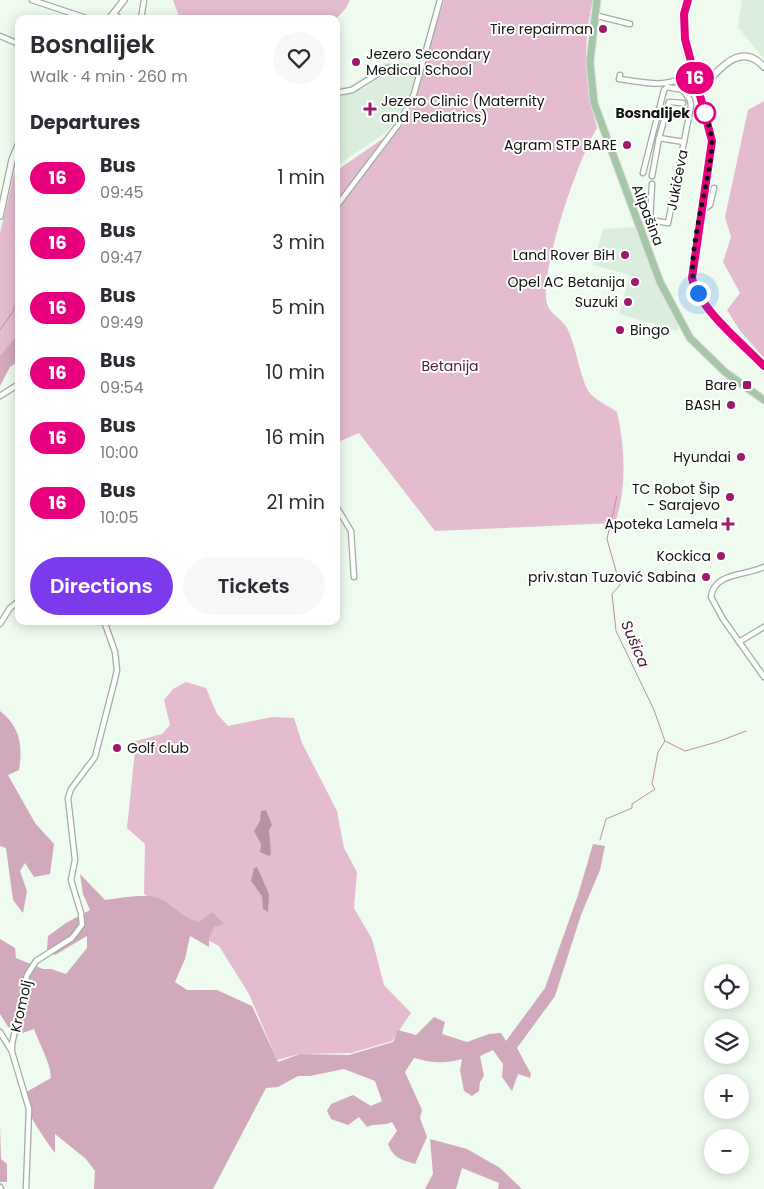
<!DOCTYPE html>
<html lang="en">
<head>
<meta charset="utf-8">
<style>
	body { margin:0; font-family:Poppins,sans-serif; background:#f7f7f7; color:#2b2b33; height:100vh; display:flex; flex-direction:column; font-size:19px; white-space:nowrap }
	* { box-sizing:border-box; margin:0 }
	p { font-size:16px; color:#7c7c81 }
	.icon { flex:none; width:28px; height:28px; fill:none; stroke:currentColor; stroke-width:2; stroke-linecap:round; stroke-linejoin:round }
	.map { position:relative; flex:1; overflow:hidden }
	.drawer { position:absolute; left:15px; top:15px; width:325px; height:610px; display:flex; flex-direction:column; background:#fff; border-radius:10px; box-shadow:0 2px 12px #0003 }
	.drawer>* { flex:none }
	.badge { padding:0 10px; border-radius:16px; font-size:18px; line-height:32px }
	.tools { position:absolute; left:704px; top:964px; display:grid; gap:10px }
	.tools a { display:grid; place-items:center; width:45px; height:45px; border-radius:50%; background:#fff; box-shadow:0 2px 12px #0003; font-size:25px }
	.you { position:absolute; width:25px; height:25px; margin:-12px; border:4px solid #fff; border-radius:50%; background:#1a73e8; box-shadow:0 0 0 8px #1a73e833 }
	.map>.badge { position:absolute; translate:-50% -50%; box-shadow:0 0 0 2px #fff }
	h2 { padding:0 15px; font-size:19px; line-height:45px }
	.round { display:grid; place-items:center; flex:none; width:52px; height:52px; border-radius:26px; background:#f7f7f7 }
	.head { display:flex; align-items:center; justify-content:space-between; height:85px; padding:0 15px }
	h1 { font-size:24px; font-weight:600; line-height:38px }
	.primary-button { display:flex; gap:10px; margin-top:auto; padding:10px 15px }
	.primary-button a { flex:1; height:58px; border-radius:30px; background:#7c3aed; color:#fff; font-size:20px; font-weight:600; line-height:58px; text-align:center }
	.primary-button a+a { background:#f7f7f7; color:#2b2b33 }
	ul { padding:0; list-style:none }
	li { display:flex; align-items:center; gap:15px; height:65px; padding:0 15px }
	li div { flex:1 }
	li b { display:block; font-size:19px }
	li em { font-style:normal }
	li .badge { min-width:55px; font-weight:700; text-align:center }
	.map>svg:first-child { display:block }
</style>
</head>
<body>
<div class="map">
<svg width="764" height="1189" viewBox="0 0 764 1189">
	<rect width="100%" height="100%" fill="#eefbee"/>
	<g fill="#dbeddc">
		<polygon points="742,0 764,0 764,59 738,27"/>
		<polygon points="400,62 421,66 410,98 397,120 384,134 336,166 336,86 348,87 384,63"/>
		<polygon points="636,227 679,324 678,331 619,314 630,275 593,265 603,229"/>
	</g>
	<g fill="#e5bccf">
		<polygon points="173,0 350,0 346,8 336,19 180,19"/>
		<path d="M444 0H593C582 43 585 86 597 128 578 159 543 262 546 298 547 314 560 316 567 328 575 342 581 381 589 392 595 400 609 406 617 412 625 447 627 489 615 523L435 531 359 433 336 443V259L338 258 336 249V171L407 122Z"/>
		<polygon points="764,101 764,358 741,332 727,310 740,293 723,262 731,237 725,217 748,110"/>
		<polygon points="19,153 19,357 0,372 0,233"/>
		<polygon points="186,682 206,688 217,714 228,726 272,717 294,718 302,743 337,811 344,848 357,872 354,908 372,939 384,985 411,1013 392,1041 351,1053 299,1054 277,1060 249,994 219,946 202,937 144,894 145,844 127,828 136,741 162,734 170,725 164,700 173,689"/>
	</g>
	<g fill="#d2a8bc">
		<polygon points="19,333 19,361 10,367 0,386 0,356"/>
		<path d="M0 711C20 727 23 745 19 770L8 775 35 823 54 844 50 874 34 877 25 863 20 871 27 891 23 913 13 900 6 848 0 846Z"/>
		<path d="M593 844 605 846 600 870 581 915 555 996 517 1048 531 1074 530 1078 518 1074 512 1091 502 1077 503 1064 493 1050 480 1056 484 1076 480 1082 479 1091 472 1096 464 1091 460 1070 462 1059C444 1064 432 1063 414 1058L405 1072 422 1110 420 1118 427 1137 415 1164C402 1160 393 1158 388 1144L397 1131 392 1122C383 1126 376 1123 367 1127L359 1117 348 1125 331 1119 327 1111 331 1104 353 1095 371 1106 382 1101 375 1081 344 1069 310 1076H298L278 1087 266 1088 213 1189H94L95 1171 86 1159 55 1134V1153C41 1134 29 1116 21 1095L51 1078C50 1061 40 1046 34 1029L14 1036 0 1014V939L15 948 16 958 43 969H51L66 974 87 948V936L55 955 47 949 48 936 66 923 90 910 83 894 80 874 105 900C120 898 151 892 163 900 177 909 181 917 199 922L212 912 224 924 214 927 209 938V947L190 936 185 959 175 982 187 990H217L252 1006 278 1062 300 1054 349 1055 393 1042 398 1030 416 1035 434 1017 445 1022 442 1034 467 1042 489 1034 501 1033 506 1041 545 988 578 895Z"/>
		<polygon points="0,1126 1,1159 7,1164 7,1182 0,1182"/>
		<polygon points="430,1139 467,1149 500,1168 522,1189 498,1189 499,1183 462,1168 456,1189 425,1189 433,1174"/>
	</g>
	<g fill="#ba91a4">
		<polygon points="266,810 272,825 269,830 271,854 269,856 260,852 261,844 254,831 260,821 261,811"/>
		<polygon points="257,867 269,894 268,912 263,909 262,896 251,881 254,868"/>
	</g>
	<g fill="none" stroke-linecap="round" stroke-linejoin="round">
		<g stroke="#ba91a4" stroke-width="1">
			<polyline points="0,330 12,313 19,295"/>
			<polyline points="665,741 685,751 717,742 746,731"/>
			<polyline points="600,840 606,819 632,808 632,804 655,789 652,784 658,752 665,741 654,710 616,631 612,594 620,585 607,539 617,496"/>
		</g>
		<defs>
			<g id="minor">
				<polyline points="32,0 89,19"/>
				<polyline points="114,14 121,19"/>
				<polyline points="594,15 630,24"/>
				<polyline points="141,19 144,0"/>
				<polyline points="0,36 19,44"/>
				<path d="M620 75 619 79C650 83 665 89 693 73"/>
				<polyline points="336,93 352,90 387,68 420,72 440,0"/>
				<polyline points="659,138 669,102 683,103"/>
				<polyline points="643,173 664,90 667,87 683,90 696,83"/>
				<polyline points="652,176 659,138 684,142"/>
				<polyline points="652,184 650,220 668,223 691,106 690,100 683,90"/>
				<polyline points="336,207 398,125 414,94 420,72"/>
				<polyline points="701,211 710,205 714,188"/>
				<polyline points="0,396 19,384"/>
				<polyline points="336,506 351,531 354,577"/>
				<path d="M764 567C746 576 714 572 711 597L723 619 764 677"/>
				<polyline points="0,624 10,608 19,601"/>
				<polyline points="739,642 764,627"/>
				<polyline points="0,1032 11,1050"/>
				<polyline points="0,1187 1,1189"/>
				<polyline points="26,1189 29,1109 12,1052 12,1044 27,975 36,961 72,938 82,925 81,913 71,880 75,860 68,798 71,789 95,757 114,683 117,670 115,652 104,621"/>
			</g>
			<g id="tertiary">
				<path d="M688 0 684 14 687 53 712 141 692 278C699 309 742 343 764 366"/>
				<polyline points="109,19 124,0"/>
				<path d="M699 92C716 73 739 39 764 67"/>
				<polyline points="0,216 12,160 19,143"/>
			</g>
			<polyline id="primary" points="597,0 590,62 594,103 660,282 690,338 725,372 764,400"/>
		</defs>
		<use href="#minor" stroke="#a1ada1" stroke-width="7"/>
		<use href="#tertiary" stroke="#a1ada1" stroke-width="8"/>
		<use href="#primary" stroke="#dedede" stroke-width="9"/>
		<use href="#minor" stroke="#fff" stroke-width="4.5"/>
		<use href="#tertiary" stroke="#fff" stroke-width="5.5"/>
		<use href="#primary" stroke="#a6c7a7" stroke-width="7"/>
	</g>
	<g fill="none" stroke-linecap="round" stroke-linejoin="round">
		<defs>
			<path id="line" d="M688 0 684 14 685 39 712 141 692 278C699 309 742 343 764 366"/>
		</defs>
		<use href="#line" stroke="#fff" stroke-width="11"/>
		<use href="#line" stroke="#e6007e" stroke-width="8"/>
		<path stroke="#101410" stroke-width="5" stroke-dasharray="0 9" d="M698 293C680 269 713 175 712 141 711 131 707 120 705 111V113"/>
	</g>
	<g fill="#9d196a" stroke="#fff" stroke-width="2">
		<circle cx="603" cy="29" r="5"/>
		<circle cx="356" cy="62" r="5"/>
		<path d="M367.5 101.5h5v5h5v5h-5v5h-5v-5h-5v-5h5z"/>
		<circle cx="627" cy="145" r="5"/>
		<circle cx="625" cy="255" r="5"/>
		<circle cx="635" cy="282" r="5"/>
		<circle cx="628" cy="302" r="5"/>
		<circle cx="620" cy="330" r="5"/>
		<rect x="742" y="380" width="10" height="10" rx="2.5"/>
		<circle cx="731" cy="405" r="5"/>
		<circle cx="741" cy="457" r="5"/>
		<circle cx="730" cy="497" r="5"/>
		<path d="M725.5 516.5h5v5h5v5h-5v5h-5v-5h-5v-5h5z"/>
		<circle cx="721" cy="556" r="5"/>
		<circle cx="706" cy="577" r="5"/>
		<circle cx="117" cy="748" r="5"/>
	</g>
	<circle fill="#fff" stroke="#e6007e" stroke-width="2.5" cx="705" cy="113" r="10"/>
	<g text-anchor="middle" stroke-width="4" stroke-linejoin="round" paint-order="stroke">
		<g font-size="14" fill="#101410" stroke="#fff" text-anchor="end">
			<text x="593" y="34">Tire repairman</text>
			<text x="366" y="59" text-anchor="start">Jezero Secondary<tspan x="366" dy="16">Medical School</tspan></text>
			<text x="381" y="106" text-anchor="start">Jezero Clinic (Maternity<tspan x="381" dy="16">and Pediatrics)</tspan></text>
			<text x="617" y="150">Agram STP BARE</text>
			<text x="615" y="260">Land Rover BiH</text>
			<text x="625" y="287">Opel AC Betanija</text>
			<text x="618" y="307">Suzuki</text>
			<text x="630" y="335" text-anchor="start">Bingo</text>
			<text x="737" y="390">Bare</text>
			<text x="721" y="410">BASH</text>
			<text x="731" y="462">Hyundai</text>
			<text x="720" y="494">TC Robot Šip<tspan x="720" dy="16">- Sarajevo</tspan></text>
			<text x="718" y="529">Apoteka Lamela</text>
			<text x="711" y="561">Kockica</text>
			<text x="696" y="582">priv.stan Tuzović Sabina</text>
			<text x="127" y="753" text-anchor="start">Golf club</text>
		</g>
		<g font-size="14" font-weight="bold" fill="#101410" stroke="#fff" text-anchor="end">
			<text x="690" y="118">Bosnalijek</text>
		</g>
		<g font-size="14" fill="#101410" stroke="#fff">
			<text transform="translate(677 180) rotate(-79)" y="5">Jukićeva</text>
			<text transform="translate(648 215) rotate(69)" y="5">Alipašina</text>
			<text transform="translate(21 1006) rotate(-77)" y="5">Kromolj</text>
		</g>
		<g font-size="14" fill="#55213d" stroke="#fff">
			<text x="450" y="371">Betanija</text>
		</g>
		<g font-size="15" font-style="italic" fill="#471431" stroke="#fff">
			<text transform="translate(635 644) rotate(67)" y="5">Sušica</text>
		</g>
	</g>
</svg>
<div class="tools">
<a><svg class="icon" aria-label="locate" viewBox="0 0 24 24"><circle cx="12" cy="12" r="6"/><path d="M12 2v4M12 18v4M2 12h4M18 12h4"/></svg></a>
<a><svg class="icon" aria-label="layers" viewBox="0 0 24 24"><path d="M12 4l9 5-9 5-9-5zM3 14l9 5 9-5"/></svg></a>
<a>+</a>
<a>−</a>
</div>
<div class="you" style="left:698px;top:293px"></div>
<b class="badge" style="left:695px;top:78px;background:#e6007e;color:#fff">16</b>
<section class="drawer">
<div class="head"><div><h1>Bosnalijek</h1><p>Walk · 4 min · 260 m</p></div><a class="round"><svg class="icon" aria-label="heart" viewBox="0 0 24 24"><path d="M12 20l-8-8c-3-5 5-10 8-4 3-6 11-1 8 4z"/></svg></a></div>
<h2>Departures</h2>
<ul>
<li><span class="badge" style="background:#e6007e;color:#fff">16</span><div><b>Bus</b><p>09:45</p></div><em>1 min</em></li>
<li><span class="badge" style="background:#e6007e;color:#fff">16</span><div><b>Bus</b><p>09:47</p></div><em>3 min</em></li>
<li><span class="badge" style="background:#e6007e;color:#fff">16</span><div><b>Bus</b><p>09:49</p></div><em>5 min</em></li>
<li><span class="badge" style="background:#e6007e;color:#fff">16</span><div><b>Bus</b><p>09:54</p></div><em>10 min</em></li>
<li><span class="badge" style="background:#e6007e;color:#fff">16</span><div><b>Bus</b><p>10:00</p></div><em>16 min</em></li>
<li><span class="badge" style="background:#e6007e;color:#fff">16</span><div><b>Bus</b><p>10:05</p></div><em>21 min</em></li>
</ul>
<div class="primary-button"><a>Directions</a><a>Tickets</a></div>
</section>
</div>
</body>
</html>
